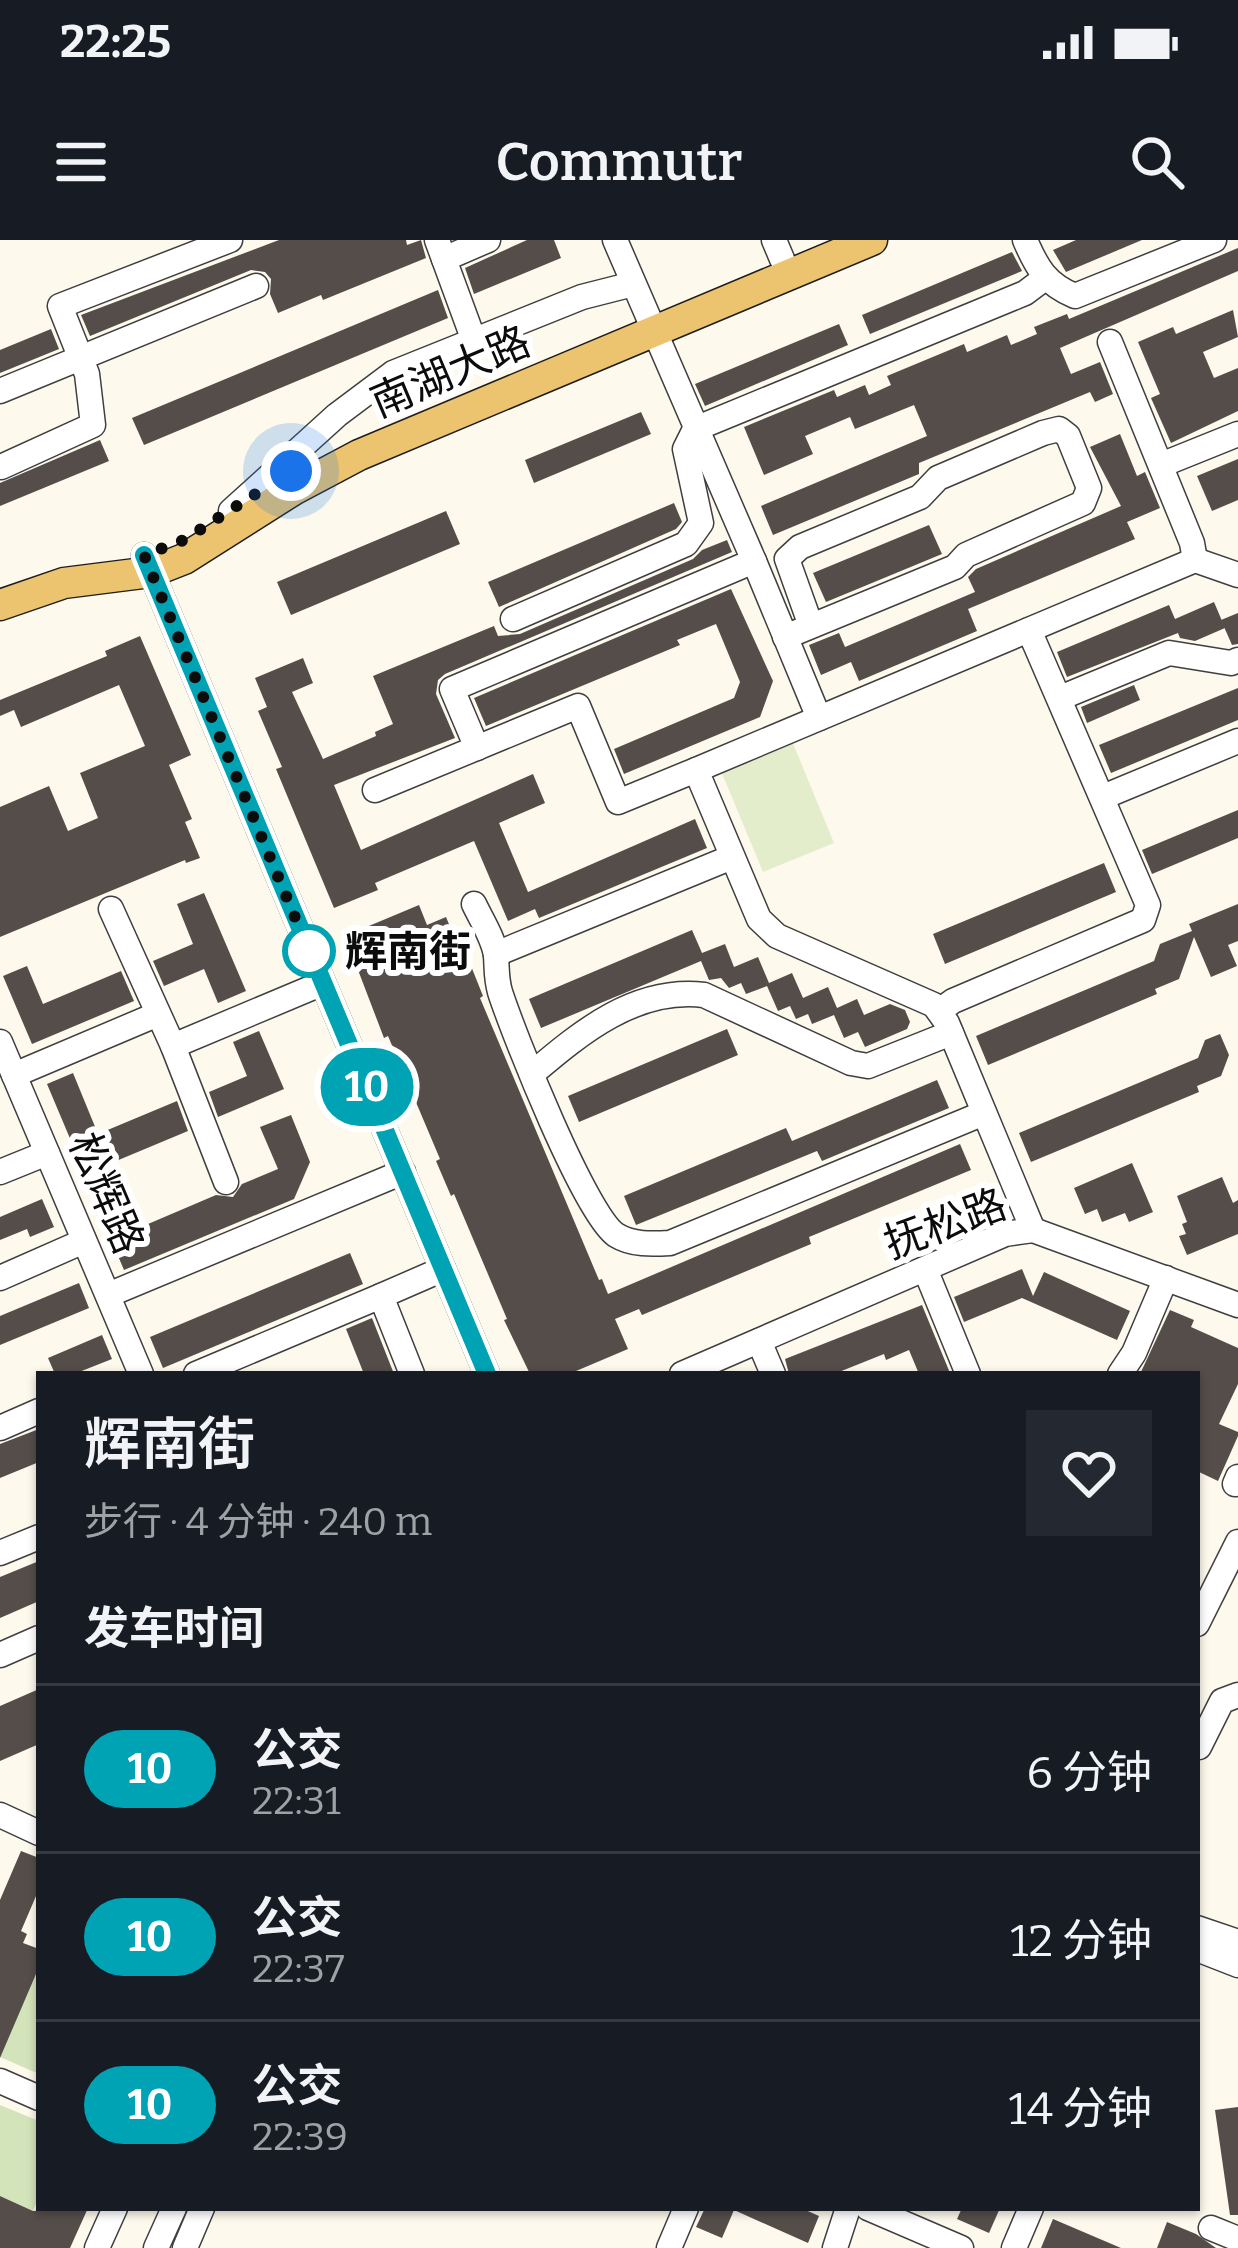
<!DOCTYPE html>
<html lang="zh">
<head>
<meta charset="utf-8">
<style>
	body { margin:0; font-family:Bitter,"Noto Sans SC",serif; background:#242831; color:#f1f3f6; height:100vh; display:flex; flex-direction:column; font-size:45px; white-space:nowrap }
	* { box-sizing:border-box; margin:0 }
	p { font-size:39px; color:#9ea1a6 }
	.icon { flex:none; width:66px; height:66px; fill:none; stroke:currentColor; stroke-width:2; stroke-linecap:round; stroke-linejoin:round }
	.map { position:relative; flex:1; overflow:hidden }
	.side { position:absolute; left:36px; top:1131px; width:1164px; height:840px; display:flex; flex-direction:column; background:#171b24; border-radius:0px; box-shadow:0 3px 9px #0004 }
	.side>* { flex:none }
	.badge { padding:0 24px; border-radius:39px; font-size:42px; line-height:78px }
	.you { position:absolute; width:60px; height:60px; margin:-30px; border:9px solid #fff; border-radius:50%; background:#1a73e8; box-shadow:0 0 0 18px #1a73e833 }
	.map>.badge { position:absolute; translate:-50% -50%; box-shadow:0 0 0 6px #fff }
	h2 { padding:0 48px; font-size:45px; line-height:108px }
	.round { display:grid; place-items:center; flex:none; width:126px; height:126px; border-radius:0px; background:#242831 }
	.summary { display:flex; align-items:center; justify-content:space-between; height:204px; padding:0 48px }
	h1 { font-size:57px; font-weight:600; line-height:90px }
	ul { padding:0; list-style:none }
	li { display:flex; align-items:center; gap:36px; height:168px; padding:0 48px; border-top:3px solid #363941 }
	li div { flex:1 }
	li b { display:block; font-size:45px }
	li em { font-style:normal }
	li .badge { min-width:132px; font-weight:700; text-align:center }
	.status { display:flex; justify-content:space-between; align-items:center; height:84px; padding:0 60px; background:#171b24; direction:ltr }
	.status svg { height:33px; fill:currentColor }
	header { display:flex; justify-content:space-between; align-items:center; height:156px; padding:0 48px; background:#171b24; font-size:54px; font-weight:600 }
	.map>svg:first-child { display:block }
</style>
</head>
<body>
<div class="status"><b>22:25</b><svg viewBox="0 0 49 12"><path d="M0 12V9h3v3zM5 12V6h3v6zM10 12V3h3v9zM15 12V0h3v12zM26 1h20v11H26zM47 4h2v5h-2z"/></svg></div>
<header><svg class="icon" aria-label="menu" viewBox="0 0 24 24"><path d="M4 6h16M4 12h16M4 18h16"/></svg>Commutr<svg class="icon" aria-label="search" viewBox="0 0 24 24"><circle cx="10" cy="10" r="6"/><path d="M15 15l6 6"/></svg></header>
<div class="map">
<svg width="1238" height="2008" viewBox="0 0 1238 2008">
	<rect width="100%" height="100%" fill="#fdf9ed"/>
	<g fill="#d4e4ba">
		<polygon points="36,1733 39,1735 39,1834 0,1817"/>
		<polygon points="0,1865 39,1881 39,1957 33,1971 0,1956"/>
	</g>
	<polygon fill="#e4edcb" points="792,501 834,603 763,632 721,531"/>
	<g fill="#544d4a">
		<polygon points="279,0 406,0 407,5 421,0 426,18 323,60 321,55 278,73 270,54 271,39 265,32 251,30 90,96 81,75"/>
		<polygon points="527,0 554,0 561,18 474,54 465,28"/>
		<polygon points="1076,0 1142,0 1066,32 1053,10"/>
		<polygon points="1238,8 1238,31 1060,108 1071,134 1100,122 1113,154 1095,162 1090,152 919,223 919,234 773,295 761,266 927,196 914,165 855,189 850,177 805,196 813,214 764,235 744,187 834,150 837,157 865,145 869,155 891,145 887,136 964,104 967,112 1007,95 1011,105 1037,94 1034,87 1067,74 1069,79"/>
		<polygon points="1012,12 1022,31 870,94 862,75"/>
		<polygon points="438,50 448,78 144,205 132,178"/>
		<polygon points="1233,70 1238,97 1203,112 1214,138 1238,128 1238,171 1171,203 1151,158 1160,154 1138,102 1173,87 1176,94"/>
		<polygon points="839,84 848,105 705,166 695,144"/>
		<polygon points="51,89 59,109 0,133 0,110"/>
		<polygon points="641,172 651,194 534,243 525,220"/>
		<polygon points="1120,194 1137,236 1145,232 1160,268 1127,282 1135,299 968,369 977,391 859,441 851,422 821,435 809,405 839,393 845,407 975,352 968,337 976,329 1121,266 1090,207"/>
		<polygon points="100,200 109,221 0,266 0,243"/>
		<polygon points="1238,219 1238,260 1212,271 1197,236"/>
		<polygon points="674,263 682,282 676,289 499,367 488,342"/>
		<polygon points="446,271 460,304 291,375 277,342"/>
		<polygon points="929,285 942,314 826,362 813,333"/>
		<polygon points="727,300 732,312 445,434 438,440 436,454 455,498 334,545 361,610 533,534 545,563 499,583 528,652 695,579 707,608 539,678 535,669 508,681 474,601 375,643 378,650 334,668 276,529 282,527 258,471 267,467 255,438 303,418 313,443 292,452 323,519 376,496 375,492 393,484 373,436 494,386 498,396 520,394 693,319 702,310"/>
		<polygon points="731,349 773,441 760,477 624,534 614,509 734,458 740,442 716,384 677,400 680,405 486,486 474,458"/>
		<polygon points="1214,362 1225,388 1195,401 1180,398 1178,393 1067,437 1057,412 1169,365 1175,379"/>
		<polygon points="1238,373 1238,404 1232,405 1221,380"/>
		<polygon points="140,396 191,515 169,525 192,579 185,582 200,618 186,623 185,620 0,697 0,567 49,546 68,591 98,578 80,533 145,506 119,445 21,487 14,470 0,476 0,460 107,416 105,411"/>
		<polygon points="1134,445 1140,460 1087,483 1081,467"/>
		<polygon points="1238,448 1238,480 1111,533 1099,505"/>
		<polygon points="1238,570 1238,598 1152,634 1142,610"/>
		<polygon points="1104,623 1116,652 945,724 933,694"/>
		<polygon points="204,653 246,751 218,763 204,729 164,746 153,721 193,704 177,664"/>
		<polygon points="1238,664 1238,701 1228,705 1237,726 1211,737 1194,697 1179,739 1155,749 1157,754 988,825 976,796 1154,721 1160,704 1192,691 1189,684"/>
		<polygon points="419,665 427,685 446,677 463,718 467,716 483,756 480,758 599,1040 602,1039 608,1054 960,904 971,930 809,997 811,1004 642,1075 639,1069 615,1079 628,1109 569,1134 530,1134 504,1080 507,1079 454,954 451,956 436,921 440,919 388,796 384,798 345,696"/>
		<polygon points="692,690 702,713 725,704 734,727 758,717 769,743 792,733 803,758 828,747 837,768 857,759 864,775 890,764 905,770 910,782 907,789 865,807 858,792 844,798 834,775 812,784 808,774 796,779 790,766 778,771 767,746 746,754 741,743 729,748 721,738 709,740 701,721 541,788 529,759"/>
		<polygon points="27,726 43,764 121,731 134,761 32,804 3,736"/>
		<polygon points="727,789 738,815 579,882 568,856"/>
		<polygon points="259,791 284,849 218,877 209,852 247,836 233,802"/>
		<polygon points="1220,794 1229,815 1221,836 1197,846 1199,852 1031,922 1019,893 1198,818 1205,800"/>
		<polygon points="73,833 98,894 177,861 188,891 85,934 47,844"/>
		<polygon points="937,840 949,868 822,921 817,911 636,985 624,956 786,888 792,901"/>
		<polygon points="291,875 310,922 294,959 124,1030 95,962 125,949 141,987 216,955 233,957 242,944 278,929 260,887"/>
		<polygon points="1132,923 1153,972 1129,982 1125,973 1102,982 1097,969 1085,974 1074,948"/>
		<polygon points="1222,937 1233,963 1238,960 1238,994 1187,1015 1179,996 1186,994 1182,984 1187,982 1177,956"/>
		<polygon points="42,959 54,987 30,997 27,989 0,1000 0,977"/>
		<polygon points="350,1013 363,1044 163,1128 150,1097"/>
		<polygon points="1022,1029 1033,1056 1044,1032 1130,1071 1117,1100 1022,1058 964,1082 954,1057"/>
		<polygon points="79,1043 89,1068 0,1105 0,1076"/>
		<polygon points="922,1065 950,1133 919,1134 909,1110 886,1120 884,1114 834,1134 789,1134 785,1119"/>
		<polygon points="1170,1070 1194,1080 1191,1087 1238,1108 1238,1144 1219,1184 1238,1192 1238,1196 1218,1241 1197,1231 1197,1134 1140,1134"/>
		<polygon points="372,1078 394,1134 364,1134 346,1089"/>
		<polygon points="102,1095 112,1119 74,1134 55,1134 48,1118"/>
		<polygon points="39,1189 39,1222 0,1238 0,1204"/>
		<polygon points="39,1321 39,1361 0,1378 0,1337"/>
		<polygon points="39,1449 39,1504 0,1521 0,1466"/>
		<polygon points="21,1611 39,1618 39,1649 21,1691 27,1694 23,1703 39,1709 39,1727 0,1818 0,1660"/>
		<polygon points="1238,1867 1238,1975 1230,1975 1215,1870"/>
		<polygon points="0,1956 33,1971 88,1968 70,2008 0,2008"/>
		<polygon points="705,1968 801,1968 819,1976 808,2003 734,1970 722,1998 696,1987"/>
		<polygon points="962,1968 1000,1968 989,1993 957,1979"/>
		<polygon points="1053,1979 1121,2008 1041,2008"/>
		<polygon points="1167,1982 1196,1994 1216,2008 1157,2008"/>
	</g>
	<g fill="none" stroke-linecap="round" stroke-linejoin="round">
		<defs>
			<g id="minor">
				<polyline points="437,0 473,98"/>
				<polyline points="774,0 782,19"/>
				<path d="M1025 0C1037 28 1046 44 1075 56L1214 0"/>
				<polyline points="444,19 488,0"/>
				<polyline points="1110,102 1192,303 1195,320"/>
				<polyline points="0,151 256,46"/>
				<polyline points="1161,225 1238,194"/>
				<polyline points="1,227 93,185 87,134 60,66 230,0"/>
				<polyline points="231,271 337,175 393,133 582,57 633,44"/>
				<polyline points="144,315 487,1134"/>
				<polyline points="754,321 819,478"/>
				<polyline points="513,379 686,304 701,283 685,209 695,189 1025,53 1045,38"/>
				<polyline points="785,397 955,327 966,315 1083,263 1089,248 1068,196 1059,189 1043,193 938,238 920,257 800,307 787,319 811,386"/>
				<polyline points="1060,458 1169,413 1231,423 1238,420"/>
				<polyline points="477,508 452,449 754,321 615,0"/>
				<polyline points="375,550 578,466 618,562 696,530"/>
				<polyline points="1103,557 1238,501"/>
				<path d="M474 664C481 679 494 699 496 716 497 729 496 738 500 752 514 795 585 974 616 995 632 1005 652 1004 670 1003L984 873"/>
				<polyline points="111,669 173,806 226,942"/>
				<polyline points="496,714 732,617"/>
				<polyline points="939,771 953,761 1143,680 1148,665 1029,390"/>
				<polyline points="0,802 141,1134"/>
				<polyline points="173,806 323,743"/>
				<path d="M533 833C581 792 636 747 704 755L851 823 868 826 951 793"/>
				<polyline points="14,835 158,774"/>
				<polyline points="0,932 47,913"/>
				<polyline points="1033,990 947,783 934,765 777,696 759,679 696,530 1195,320 1238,335"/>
				<polyline points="925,1029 968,1134"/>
				<polyline points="0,1038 84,1001"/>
				<polyline points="108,1055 403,932"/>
				<polyline points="759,1101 773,1134"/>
				<polyline points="196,1134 381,1056"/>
				<polyline points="412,1134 381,1056 443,1029"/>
				<polyline points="682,1134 1005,994 1033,990 1238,1065"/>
				<polyline points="1120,1134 1134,1113 1166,1038"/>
				<polyline points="0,1188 39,1171"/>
				<polyline points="1235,1244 1238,1237"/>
				<polyline points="0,1313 39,1297"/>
				<polyline points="1197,1384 1238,1302"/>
				<polyline points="0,1415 39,1398"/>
				<polyline points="1199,1507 1222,1461 1238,1455"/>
				<polyline points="0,1575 39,1593"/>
				<polyline points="1197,1688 1238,1702"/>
				<polyline points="1197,1709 1238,1725"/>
				<polyline points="0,1841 39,1858"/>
				<polyline points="868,1968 961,2008"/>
				<polyline points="1211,1988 1238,1999"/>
				<polyline points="97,2008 115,1968"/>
				<polyline points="156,2008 174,1968"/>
				<polyline points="185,2008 202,1968"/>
				<polyline points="669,2008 686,1968"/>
				<polyline points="835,2008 848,1968"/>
				<polyline points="1014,2008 1031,1968"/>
			</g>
			<polyline id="major" points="0,365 64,343 151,332 184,319 293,250 359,215 872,0"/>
		</defs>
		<use href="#minor" stroke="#3f3f3f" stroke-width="27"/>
		<use href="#major" stroke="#1d1d1d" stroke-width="33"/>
		<use href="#minor" stroke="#fff" stroke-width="24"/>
		<use href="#major" stroke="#ecc36e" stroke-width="30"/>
	</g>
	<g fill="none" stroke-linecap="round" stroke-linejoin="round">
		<defs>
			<polyline id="line" points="144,315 487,1134"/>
		</defs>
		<use href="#line" stroke="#fff" stroke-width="27"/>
		<use href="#line" stroke="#00a3b4" stroke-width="18"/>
		<polyline stroke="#0c0c0c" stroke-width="12" stroke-dasharray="0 21.6" points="291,231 184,300 144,315 309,711"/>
	</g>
	<circle fill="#fff" stroke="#00a3b4" stroke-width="6" cx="309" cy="711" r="24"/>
	<g text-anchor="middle" stroke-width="12" stroke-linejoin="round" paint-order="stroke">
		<g font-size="42" fill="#0c0c0c" stroke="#fff">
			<text transform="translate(450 131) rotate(-23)" y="15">南湖大路</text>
			<text transform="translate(107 953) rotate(67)" y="15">松辉路</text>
			<text transform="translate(945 983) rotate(-20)" y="15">抚松路</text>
		</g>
		<g font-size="42" font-weight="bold" fill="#0c0c0c" stroke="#fff" text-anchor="start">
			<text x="345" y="726">辉南街</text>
		</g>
	</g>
</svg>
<div class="you" style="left:291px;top:231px"></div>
<b class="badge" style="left:367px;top:847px;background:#00a3b4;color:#fff">10</b>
<section class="side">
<div class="summary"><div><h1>辉南街</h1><p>步行 · 4 分钟 · 240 m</p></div><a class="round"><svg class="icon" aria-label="heart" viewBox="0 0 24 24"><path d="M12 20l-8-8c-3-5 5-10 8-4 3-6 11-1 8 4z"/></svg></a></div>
<h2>发车时间</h2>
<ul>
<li><span class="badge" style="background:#00a3b4;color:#fff">10</span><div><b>公交</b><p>22:31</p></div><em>6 分钟</em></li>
<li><span class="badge" style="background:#00a3b4;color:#fff">10</span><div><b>公交</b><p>22:37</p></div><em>12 分钟</em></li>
<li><span class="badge" style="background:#00a3b4;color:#fff">10</span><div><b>公交</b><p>22:39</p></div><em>14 分钟</em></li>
</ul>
</section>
</div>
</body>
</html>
